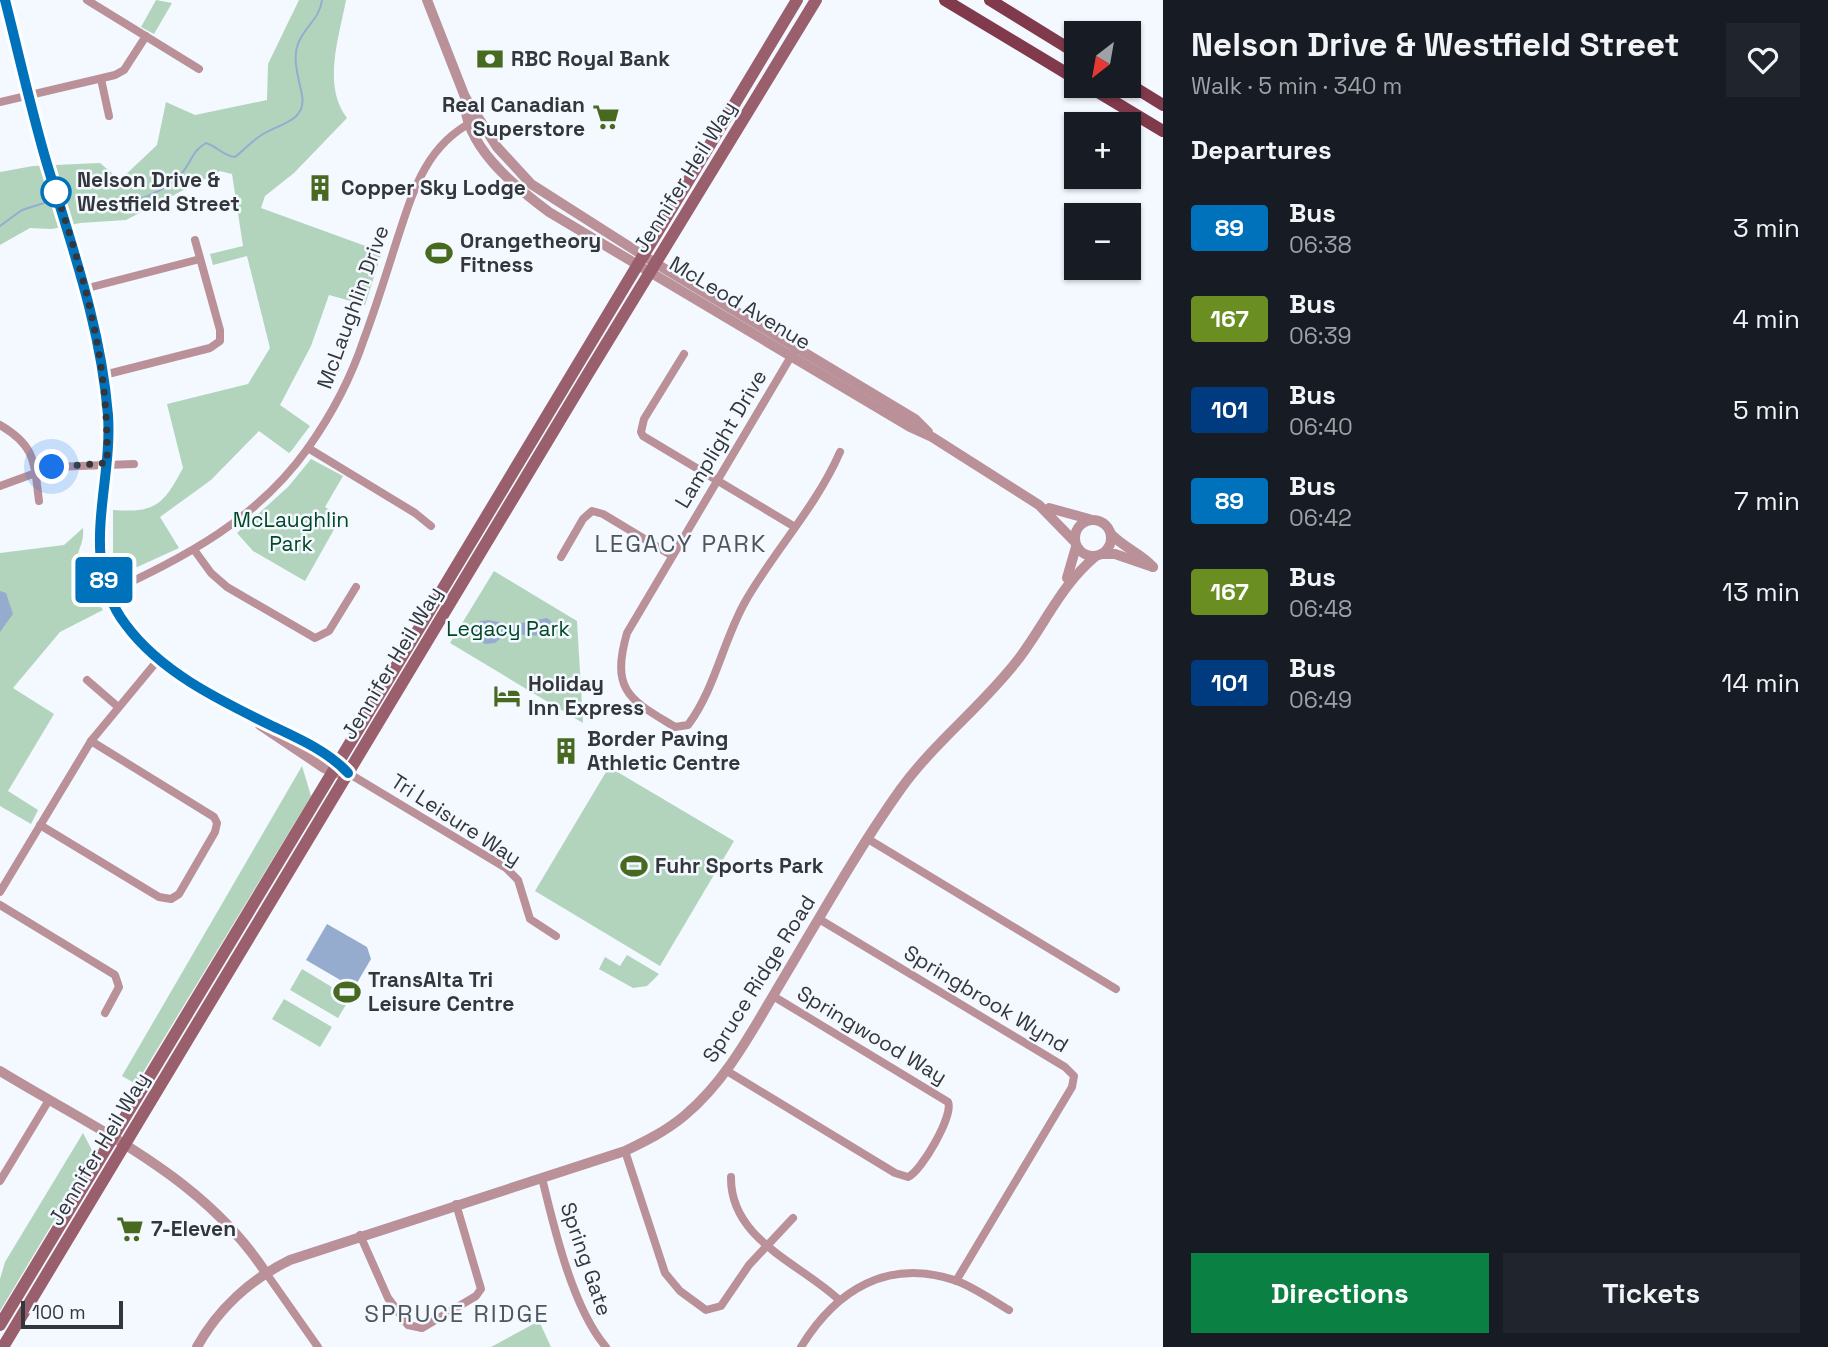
<!DOCTYPE html>
<html lang="en">
<head>
<meta charset="utf-8">
<style>
	body { margin:0; font-family:"Space Grotesk",sans-serif; background:#20242c; color:#f1f3f6; height:100vh; display:flex; flex-direction:column; font-size:26px; white-space:nowrap }
	* { box-sizing:border-box; margin:0 }
	p { font-size:23px; color:#9ea1a6 }
	.icon { flex:none; width:38px; height:38px; fill:none; stroke:currentColor; stroke-width:2; stroke-linecap:round; stroke-linejoin:round }
	.map { position:relative; flex:1; overflow:hidden }
	.panel { display:flex; flex-direction:column; background:#171b24; width:665px }
	.panel>* { flex:none }
	.badge { padding:0 14px; border-radius:5px; font-size:24px; line-height:46px }
	.needle { width:46px; rotate:211deg }
	.controls { position:absolute; left:1064px; top:21px; display:grid; gap:14px }
	.controls a { display:grid; place-items:center; width:77px; height:77px; border-radius:0px; background:#171b24; box-shadow:0 2px 5px #0004; font-size:35px }
	.scale { position:absolute; left:21px; bottom:18px; width:102px; box-sizing:border-box; padding-left:7px; border:4px solid #33363a; border-top:0; font-size:19px; line-height:24px; white-space:nowrap; color:#33363a; -webkit-text-stroke:5px #f3f9ff; paint-order:stroke }
	.you { position:absolute; width:35px; height:35px; margin:-18px; border:5px solid #fff; border-radius:50%; background:#1a73e8; box-shadow:0 0 0 10px #1a73e833 }
	.map>.badge { position:absolute; translate:-50% -50%; box-shadow:0 0 0 4px #fff }
	h2 { padding:0 28px; font-size:26px; line-height:63px }
	.round { display:grid; place-items:center; flex:none; width:74px; height:74px; border-radius:0px; background:#20242c }
	.summary { display:flex; align-items:center; justify-content:space-between; height:119px; padding:0 28px }
	h1 { font-size:33px; font-weight:700; line-height:52px }
	.action { display:flex; gap:14px; margin-top:auto; padding:14px 28px }
	.action a { flex:1; height:80px; border-radius:0px; background:#0b8043; color:#fff; font-size:28px; font-weight:700; line-height:80px; text-align:center }
	.action a+a { background:#20242c; color:#f1f3f6 }
	ul { padding:0; list-style:none }
	li { display:flex; align-items:center; gap:21px; height:91px; padding:0 28px }
	li div { flex:1 }
	li b { display:block; font-size:26px }
	li em { font-style:normal }
	li .badge { min-width:77px; font-weight:700; text-align:center }
	main { display:flex; flex:1; min-height:0 }
	.map>svg:first-child { display:block }
</style>
</head>
<body>
<main>
<div class="map">
<svg width="1163" height="1347" viewBox="0 0 1163 1347">
	<rect width="100%" height="100%" fill="#f3f9ff"/>
	<g fill="#b2d4bc">
		<polygon points="156,0 172,3 154,34 141,27"/>
		<path d="M299 0H346C339 38 322 85 347 118L294 173 265 196 261 208 382 252 365 305 329 295 311 346 280 405 310 426 292 450 289 453 259 431 211 480 160 517 179 548 113 578V510C156 513 163 505 183 468L167 404 248 384 270 348 247 256 213 265 210 254 243 246 232 174 220 171 126 220 80 223 52 229 30 228 0 245V172L33 166 100 163 120 180 157 145 166 102 195 115 267 100 268 64Z"/>
		<polygon points="311,459 343,476 325,507 341,517 305,581 253,551 237,533 288,487"/>
		<path d="M83 528C84 542 80 544 78 555 75 575 93 595 103 610L60 632 13 688 54 714 8 791 38 810 31 824 0 806V553L64 545Z"/>
		<polygon points="494,571 577,621 583,723 450,643"/>
		<polygon points="302,766 311,796 136,1084 122,1076"/>
		<polygon points="609,767 734,841 660,966 535,891"/>
		<polygon points="627,955 659,974 647,986 633,988 599,969 605,957 620,966"/>
		<polygon points="302,969 350,998 338,1018 290,990"/>
		<polygon points="284,999 332,1027 320,1047 272,1019"/>
		<polygon points="83,1133 94,1154 0,1311 0,1279 5,1262"/>
		<polygon points="539,1321 551,1347 491,1347"/>
	</g>
	<g fill="#96accf">
		<polygon points="0,591 6,593 13,614 0,632"/>
		<path d="M547 618 555 624 553 630C538 641 523 632 506 634L495 643 485 644 472 634 480 621 489 620 512 625Z"/>
		<polygon points="327,924 367,947 371,959 354,988 306,960"/>
	</g>
	<g fill="none" stroke-linecap="round" stroke-linejoin="round">
		<g stroke="#96accf" stroke-width="2">
			<path d="M86 202C113 213 164 195 182 173 192 161 192 151 206 143 217 146 223 156 235 157 244 150 251 142 260 136 276 124 307 123 302 95 299 80 293 61 297 47 301 29 320 20 322 0"/>
			<polyline points="0,226 22,210 44,203"/>
		</g>
		<g stroke="#bb9199" stroke-width="8">
			<polyline points="87,0 199,69"/>
			<polyline points="101,79 109,116"/>
			<polyline points="0,102 115,75 124,70 146,36"/>
			<polyline points="84,289 200,259"/>
			<path d="M793 353 627 633C610 692 631 700 675 727L688 725C715 689 723 641 745 602 774 551 816 507 840 452"/>
			<polyline points="684,354 644,419 641,432 643,436 795,527"/>
			<polyline points="104,375 210,348 220,341 220,330 195,240"/>
			<path d="M0 425C36 446 34 462 39 501"/>
			<polyline points="308,448 415,513 431,526"/>
			<polyline points="0,486 52,467 134,464"/>
			<polyline points="195,551 211,573 227,587 315,638 329,631 356,587"/>
			<polyline points="561,557 583,519 592,511 603,514 671,555"/>
			<path d="M108 593C186 556 256 521 308 448 332 414 351 378 364 339 376 307 386 275 396 243 412 195 424 146 474 121"/>
			<polyline points="87,680 117,706"/>
			<polyline points="348,773 506,868 518,880 530,919 556,936"/>
			<polyline points="40,825 159,897 171,899 179,894 215,832 217,823 214,817 91,741"/>
			<polyline points="868,839 1116,989"/>
			<polyline points="0,892 91,741 158,660"/>
			<polyline points="0,905 115,975 119,987 105,1013"/>
			<polyline points="819,919 1065,1067 1074,1076 1072,1087 956,1281"/>
			<path d="M727 1071 895 1173 908 1177C921 1172 954 1115 948 1102L773 996"/>
			<polyline points="625,1151 665,1273 680,1291 706,1310 721,1306 749,1265 793,1218"/>
			<path d="M731 1177C730 1239 799 1263 838 1299"/>
			<path d="M542 1178C554 1228 573 1309 606 1347"/>
			<polyline points="0,1181 49,1100"/>
			<polyline points="360,1235 388,1298 408,1325 422,1328 476,1296 481,1289 456,1204"/>
			<polyline points="266,1273 318,1347"/>
			<path d="M801 1347C836 1290 888 1257 957 1281 975 1288 992 1300 1009 1310"/>
		</g>
		<g stroke="#bb9199" stroke-width="10">
			<polyline points="5,0 43,149 79,267 102,361 108,420 107,463 98,541 108,593 123,622 158,660 240,710 338,762 348,773"/>
			<polyline points="427,0 465,97 497,147 531,184 655,263 915,419 928,432"/>
			<path d="M465 97C462 144 514 186 549 212L910 427 932 437 1039 505 1074 541"/>
			<polyline points="1049,508 1089,519"/>
			<circle cx="1093" cy="538" r="18"/>
			<path d="M1111 534C1124 548 1141 553 1153 567"/>
			<polyline points="1102,554 1115,554 1153,567"/>
			<polyline points="1067,578 1076,547"/>
			<polyline points="260,725 324,768 338,773"/>
			<path d="M0 1071C95 1129 203 1176 266 1273"/>
			<path d="M197 1347C218 1309 251 1279 290 1260L625 1151C646 1141 666 1131 684 1116 727 1080 752 1031 780 984 819 919 856 852 900 790 935 741 984 705 1020 657 1046 622 1062 584 1096 556"/>
		</g>
		<g stroke="#9a5f6c" stroke-width="12">
			<polyline points="0,1325 797,0"/>
			<polyline points="3,1347 586,377 816,0"/>
		</g>
		<g stroke="#813a4c" stroke-width="12">
			<polyline points="945,0 1076,79"/>
			<polyline points="990,0 1076,53"/>
			<polyline points="1129,84 1163,105"/>
			<polyline points="1088,86 1163,131"/>
		</g>
	</g>
	<g fill="none" stroke-linecap="round" stroke-linejoin="round">
		<defs>
			<path id="line" d="M5 0C19 55 31 110 47 164 72 247 101 328 108 415 113 487 77 561 126 625 160 671 217 699 268 724 295 737 327 750 348 773"/>
		</defs>
		<use href="#line" stroke="#fff" stroke-width="16"/>
		<use href="#line" stroke="#0072bc" stroke-width="10"/>
		<path stroke="#33363a" stroke-width="7" stroke-dasharray="0 12.6" d="M52 467 107 463C109 362 85 278 53 183L56 192"/>
	</g>
	<defs>
		<symbol id="bank-bare" viewBox="-9 -9 18 18"><path d="M-6-4H6V4H-6ZM0-2.3a2.3 2.3 0 1 0 0 4.6a2.3 2.3 0 1 0 0-4.6Z" fill="#486920" stroke="#f3f9ff" stroke-width="2.5" paint-order="stroke"/></symbol>
		<symbol id="supermarket-bare" viewBox="-9 -9 18 18"><path d="M-6-5.5h2.5l.6 2H6L4.5 2H-2.5L-4.4-4H-6ZM-1.5 3.2a1.3 1.3 0 1 0 .1 0ZM3 3.2a1.3 1.3 0 1 0 .1 0Z" fill="#486920" stroke="#f3f9ff" stroke-width="2.5" paint-order="stroke"/></symbol>
		<symbol id="building-bare" viewBox="-9 -9 18 18"><path d="M-4-6H4V6H1V3H-1V6H-4ZM-2.5-4.3h1.7v1.8h-1.7ZM.8-4.3h1.7v1.8H.8ZM-2.5-1h1.7V.8h-1.7ZM.8-1h1.7V.8H.8Z" fill="#486920" stroke="#f3f9ff" stroke-width="2.5" paint-order="stroke"/></symbol>
		<symbol id="stadium-bare" viewBox="-9 -9 18 18"><path d="M0-5a6.5 5 0 1 0 0 10a6.5 5 0 1 0 0-10ZM-3.5-1.8h7v3.6h-7Z" fill="#486920" stroke="#f3f9ff" stroke-width="2.5" paint-order="stroke"/></symbol>
		<symbol id="hotel-bare" viewBox="-9 -9 18 18"><path d="M-6-4.5h1.5V1H6V5H4.5V3h-9V5H-6ZM-4 0a1.8 1.8 0 1 1 3.6 0ZM.5 0V-2.5h3Q6-2.5 6 0Z" fill="#486920" stroke="#f3f9ff" stroke-width="2.5" paint-order="stroke"/></symbol>
	</defs>
	<g fill-rule="evenodd">
		<use href="#bank-bare" x="471" y="40" width="38" height="38"/>
		<use href="#supermarket-bare" x="587" y="98" width="38" height="38"/>
		<use href="#building-bare" x="301" y="169" width="38" height="38"/>
		<use href="#stadium-bare" x="420" y="234" width="38" height="38"/>
		<use href="#hotel-bare" x="488" y="677" width="38" height="38"/>
		<use href="#building-bare" x="547" y="732" width="38" height="38"/>
		<use href="#stadium-bare" x="615" y="847" width="38" height="38"/>
		<use href="#stadium-bare" x="328" y="973" width="38" height="38"/>
		<use href="#supermarket-bare" x="111" y="1210" width="38" height="38"/>
	</g>
	<circle fill="#fff" stroke="#0072bc" stroke-width="3.5" cx="56" cy="192" r="14"/>
	<g text-anchor="middle" stroke-width="5" stroke-linejoin="round" paint-order="stroke">
		<g font-size="21" font-weight="bold" fill="#33363a" stroke="#f3f9ff" text-anchor="start">
			<text x="511" y="66">RBC Royal Bank</text>
			<text x="585" y="112" text-anchor="end">Real Canadian<tspan x="585" dy="24">Superstore</tspan></text>
			<text x="341" y="195">Copper Sky Lodge</text>
			<text x="460" y="248">Orangetheory<tspan x="460" dy="24">Fitness</tspan></text>
			<text x="528" y="691">Holiday<tspan x="528" dy="24">Inn Express</tspan></text>
			<text x="587" y="746">Border Paving<tspan x="587" dy="24">Athletic Centre</tspan></text>
			<text x="655" y="873">Fuhr Sports Park</text>
			<text x="368" y="987">TransAlta Tri<tspan x="368" dy="24">Leisure Centre</tspan></text>
			<text x="151" y="1236">7-Eleven</text>
		</g>
		<g font-size="21" fill="#33363a" stroke="#f3f9ff">
			<text transform="translate(685 177) rotate(-58)" y="7">Jennifer Heil Way</text>
			<text transform="translate(740 303) rotate(31)" y="7">McLeod Avenue</text>
			<text transform="translate(353 307) rotate(-70)" y="7">McLaughlin Drive</text>
			<text transform="translate(721 439) rotate(-59)" y="7">Lamplight Drive</text>
			<text transform="translate(392 663) rotate(-59)" y="7">Jennifer Heil Way</text>
			<text transform="translate(456 820) rotate(33)" y="7">Tri Leisure Way</text>
			<text transform="translate(759 979) rotate(-58)" y="7">Spruce Ridge Road</text>
			<text transform="translate(986 999) rotate(31)" y="7">Springbrook Wynd</text>
			<text transform="translate(872 1035) rotate(31)" y="7">Springwood Way</text>
			<text transform="translate(99 1149) rotate(-59)" y="7">Jennifer Heil Way</text>
			<text transform="translate(586 1259) rotate(71)" y="7">Spring Gate</text>
		</g>
		<g font-size="21" font-weight="bold" fill="#33363a" stroke="#f3f9ff" text-anchor="start">
			<text x="77" y="187">Nelson Drive &amp;<tspan x="77" dy="24">Westfield Street</tspan></text>
		</g>
		<g font-size="21" fill="#034826" stroke="#f3f9ff">
			<text x="291" y="527">McLaughlin<tspan x="291" dy="24">Park</tspan></text>
			<text x="508" y="636">Legacy Park</text>
		</g>
		<g font-size="24" letter-spacing="2" fill="#4d555d" stroke="#f3f9ff">
			<text x="681" y="552">LEGACY PARK</text>
			<text x="457" y="1322">SPRUCE RIDGE</text>
		</g>
	</g>
</svg>
<div class="controls">
<a><svg class="needle" viewBox="-14 -14 28 28"><path d="M0-13l5 13h-10z" fill="#e53935"/><path d="M0 13l5-13h-10z" fill="#9ea1a6"/></svg></a>
<a>+</a>
<a>−</a>
</div>
<div class="scale">100 m</div>
<div class="you" style="left:52px;top:467px"></div>
<b class="badge" style="left:104px;top:580px;background:#0072bc;color:#fff">89</b>
</div>
<section class="panel">
<div class="summary"><div><h1>Nelson Drive &amp; Westfield Street</h1><p>Walk · 5 min · 340 m</p></div><a class="round"><svg class="icon" aria-label="heart" viewBox="0 0 24 24"><path d="M12 20l-8-8c-3-5 5-10 8-4 3-6 11-1 8 4z"/></svg></a></div>
<h2>Departures</h2>
<ul>
<li><span class="badge" style="background:#0072bc;color:#fff">89</span><div><b>Bus</b><p>06:38</p></div><em>3 min</em></li>
<li><span class="badge" style="background:#6b8e23;color:#fff">167</span><div><b>Bus</b><p>06:39</p></div><em>4 min</em></li>
<li><span class="badge" style="background:#003b80;color:#fff">101</span><div><b>Bus</b><p>06:40</p></div><em>5 min</em></li>
<li><span class="badge" style="background:#0072bc;color:#fff">89</span><div><b>Bus</b><p>06:42</p></div><em>7 min</em></li>
<li><span class="badge" style="background:#6b8e23;color:#fff">167</span><div><b>Bus</b><p>06:48</p></div><em>13 min</em></li>
<li><span class="badge" style="background:#003b80;color:#fff">101</span><div><b>Bus</b><p>06:49</p></div><em>14 min</em></li>
</ul>
<div class="action"><a>Directions</a><a>Tickets</a></div>
</section>
</main>
</body>
</html>
